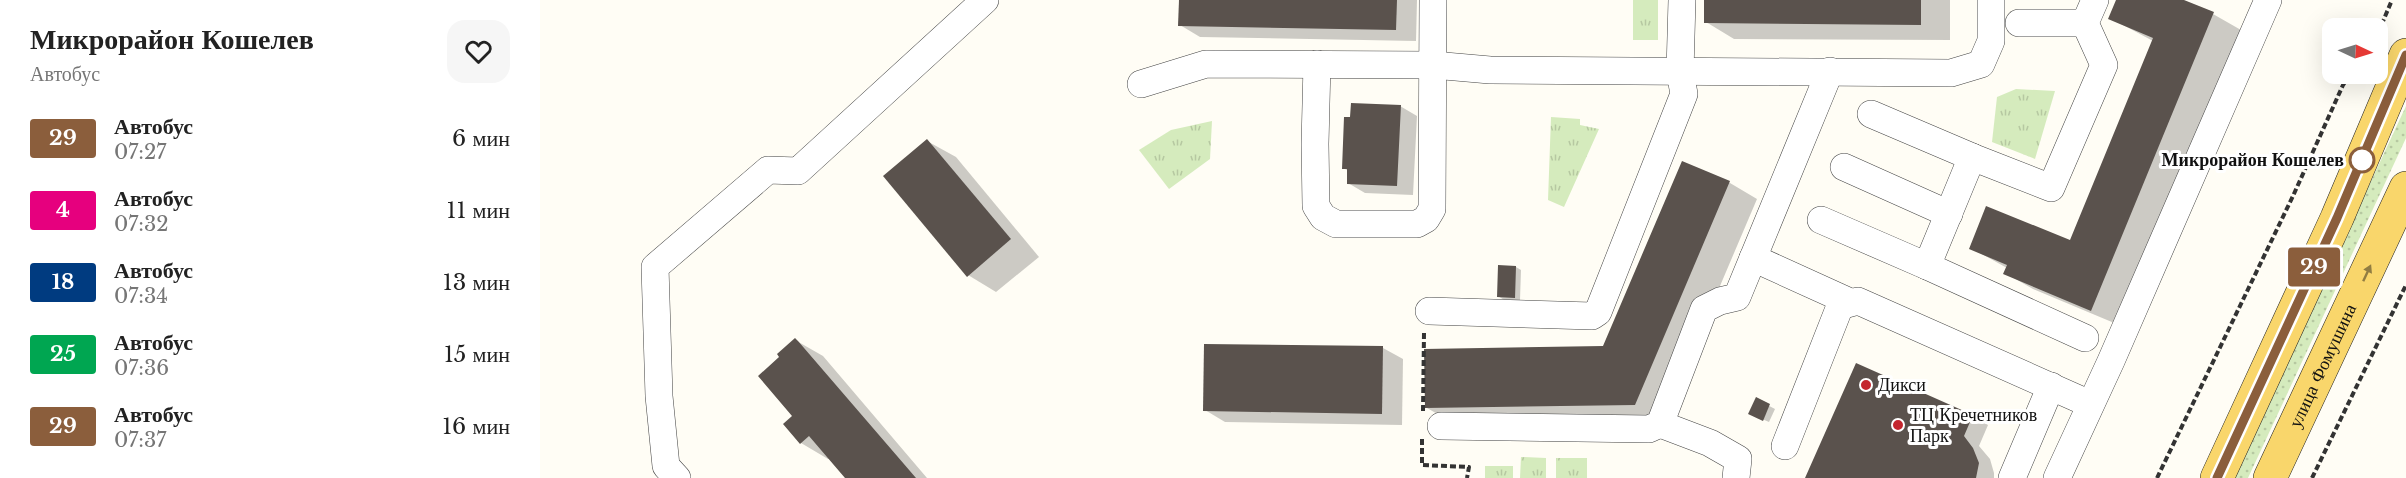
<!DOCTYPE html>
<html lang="ru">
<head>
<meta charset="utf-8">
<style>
	body { margin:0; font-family:"Libre Baskerville",serif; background:#f6f6f6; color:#222; height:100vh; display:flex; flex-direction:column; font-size:22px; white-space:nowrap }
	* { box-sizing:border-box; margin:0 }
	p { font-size:20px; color:#767676 }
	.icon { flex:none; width:33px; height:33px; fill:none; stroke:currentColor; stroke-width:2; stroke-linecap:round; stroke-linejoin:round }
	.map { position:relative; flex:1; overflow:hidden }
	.sheet { display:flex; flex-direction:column; background:#fff; width:540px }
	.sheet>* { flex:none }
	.badge { padding:0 12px; border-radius:4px; font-size:21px; line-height:39px }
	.needle { width:39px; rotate:94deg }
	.tools { position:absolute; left:1782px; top:18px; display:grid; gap:12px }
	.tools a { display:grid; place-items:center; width:66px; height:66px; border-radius:12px; background:#fff; box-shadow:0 6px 24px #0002; font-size:30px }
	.map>.badge { position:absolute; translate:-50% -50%; box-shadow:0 0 0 3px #fff }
	.round { display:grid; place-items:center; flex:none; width:63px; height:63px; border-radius:18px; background:#f6f6f6 }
	.summary { display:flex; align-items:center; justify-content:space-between; height:102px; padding:0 30px }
	h1 { font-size:28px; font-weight:800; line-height:45px }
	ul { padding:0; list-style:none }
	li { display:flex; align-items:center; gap:18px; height:72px; padding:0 30px }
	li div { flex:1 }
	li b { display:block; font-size:22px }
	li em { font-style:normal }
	li .badge { min-width:66px; font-weight:700; text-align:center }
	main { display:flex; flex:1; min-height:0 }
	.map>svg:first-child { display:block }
</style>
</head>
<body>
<main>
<section class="sheet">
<div class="summary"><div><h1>Микрорайон Кошелев</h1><p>Автобус</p></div><a class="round"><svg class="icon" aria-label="heart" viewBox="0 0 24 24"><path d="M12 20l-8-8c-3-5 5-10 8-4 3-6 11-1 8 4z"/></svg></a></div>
<ul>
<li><span class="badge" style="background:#8b5e3c;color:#fff">29</span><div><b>Автобус</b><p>07:27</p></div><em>6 мин</em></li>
<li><span class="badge" style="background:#e6007e;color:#fff">4</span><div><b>Автобус</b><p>07:32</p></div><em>11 мин</em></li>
<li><span class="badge" style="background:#003b80;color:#fff">18</span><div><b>Автобус</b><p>07:34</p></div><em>13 мин</em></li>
<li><span class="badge" style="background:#00a651;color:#fff">25</span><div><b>Автобус</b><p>07:36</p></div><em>15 мин</em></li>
<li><span class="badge" style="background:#8b5e3c;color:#fff">29</span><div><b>Автобус</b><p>07:37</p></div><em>16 мин</em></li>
</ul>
</section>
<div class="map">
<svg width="1866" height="478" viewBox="0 0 1866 478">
	<defs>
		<pattern id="grass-dots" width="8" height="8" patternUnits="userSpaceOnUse" patternTransform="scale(1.5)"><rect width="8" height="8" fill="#d5ebbd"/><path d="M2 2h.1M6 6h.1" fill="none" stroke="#b6c8a1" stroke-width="1.8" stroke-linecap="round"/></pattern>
		<pattern id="park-tufts" width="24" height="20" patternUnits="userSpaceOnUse" patternTransform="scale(1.5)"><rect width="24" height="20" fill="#d5ebbd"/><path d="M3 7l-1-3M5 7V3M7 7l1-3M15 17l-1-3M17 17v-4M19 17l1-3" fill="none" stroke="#b6c8a1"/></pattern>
	</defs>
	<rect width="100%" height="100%" fill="#fffdf5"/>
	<polygon fill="url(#grass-dots)" points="1866,106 1866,138 1708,478 1693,478"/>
	<g fill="url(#park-tufts)">
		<rect x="1093" y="0" width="25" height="40"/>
		<polygon points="1476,89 1515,91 1495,159 1452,142 1457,97"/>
		<polygon points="1011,117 1040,119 1040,125 1059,129 1024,207 1008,200"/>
		<polygon points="672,121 670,159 629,189 599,150 631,130"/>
		<polygon points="981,457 1006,458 1006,478 980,478"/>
		<rect x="1016" y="458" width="31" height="20"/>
		<rect x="945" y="466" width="28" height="12"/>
	</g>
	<g fill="#0003">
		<polygon points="640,0 877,0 876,41 660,37 640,25"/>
		<polygon points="1166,0 1410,0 1410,40 1194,39 1166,22"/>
		<polygon points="1578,0 1640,0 1673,14 1701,30 1579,325 1493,289 1465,273 1467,268 1431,248 1531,242 1613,41 1570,18"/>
		<polygon points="860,106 877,116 873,195 825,193 808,183 809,171 803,168"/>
		<polygon points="387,141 416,157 499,257 456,292 428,275"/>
		<polygon points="1143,163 1190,183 1217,199 1123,420 915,424 887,408 1064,348"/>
		<polygon points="960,266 976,267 981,270 980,300 964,300 958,296"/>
		<polygon points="255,340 283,356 387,478 307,478 290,458 288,459 261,443 241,358"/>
		<polygon points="843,348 863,359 862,425 685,422 665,410"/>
		<polygon points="1216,399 1235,409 1229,422 1215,416"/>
		<polygon points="1432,416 1448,425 1439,446 1450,459 1454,473 1454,478 1274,478"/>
	</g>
	<g fill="#5a524d">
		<polygon points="639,0 857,0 856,30 638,26"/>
		<polygon points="1164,0 1381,0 1381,25 1164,23"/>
		<polygon points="1576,0 1644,0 1674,12 1551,311 1463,274 1467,265 1429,249 1446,206 1530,240 1613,38 1568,19"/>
		<polygon points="811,103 861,105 857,186 807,184 807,169 802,169 804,117 810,117"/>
		<polygon points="387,139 471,239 427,277 343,176"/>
		<polygon points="1142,161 1190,181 1095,405 885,408 884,349 1063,346"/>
		<polygon points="958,265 976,266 975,298 957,297"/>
		<polygon points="255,338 258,341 376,478 305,478 269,436 260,444 243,424 252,416 218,376 239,357 237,354"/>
		<polygon points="664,344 843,346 842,414 663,411"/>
		<polygon points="1316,363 1433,415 1424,436 1433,448 1439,463 1436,478 1265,478"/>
		<polygon points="1216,397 1230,404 1223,421 1208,414"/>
	</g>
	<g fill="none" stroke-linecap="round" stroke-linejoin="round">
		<defs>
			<g id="minor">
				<polyline points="1479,23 1545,23"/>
				<polyline points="777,64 775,144 776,206 783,217 796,224 877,224 886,219 892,209 893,0"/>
				<polyline points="601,84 666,64 893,65 950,70 1411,73 1441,64 1451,41 1451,0"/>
				<polyline points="1331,114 1432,157"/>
				<polyline points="1304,167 1409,214"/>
				<polyline points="1281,220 1387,266"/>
				<polyline points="1213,258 1310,302"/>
				<polyline points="889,311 1052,316 1058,312 1144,94 1140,72 1142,0"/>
				<polyline points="1545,338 1387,266 1432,157 1511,188 1564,65 1545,23 1555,0"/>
				<polyline points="1120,424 1170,443 1198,459 1196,478"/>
				<polyline points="901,426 1109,429 1120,424 1164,309 1180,301 1197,297 1290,71"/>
				<polyline points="1245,446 1300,306 1318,301 1550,404"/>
				<polyline points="137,478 126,466 119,396 115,267 228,170 258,171 445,0"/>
				<polyline points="1472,478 1511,386"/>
				<polyline points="1517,478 1571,361 1728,0"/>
			</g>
			<g id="major">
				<polyline points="1677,478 1797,218 1866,55"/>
				<path id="s1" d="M1730 478 1866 188"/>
			</g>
		</defs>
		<use href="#minor" stroke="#444" stroke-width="28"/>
		<use href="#major" stroke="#222" stroke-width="34"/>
		<g stroke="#333" stroke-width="4" stroke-dasharray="6 3" stroke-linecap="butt">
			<polyline points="1838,33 1852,0"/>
			<polyline points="883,411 884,333"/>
			<polyline points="882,439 882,465 929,467 927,478"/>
			<polyline points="1617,478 1753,196 1803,85 1811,74"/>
			<polyline points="1772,478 1866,285"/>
		</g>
		<use href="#minor" stroke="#fff" stroke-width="27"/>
		<use href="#major" stroke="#f9d66b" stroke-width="33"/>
	</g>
	<defs><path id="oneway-solid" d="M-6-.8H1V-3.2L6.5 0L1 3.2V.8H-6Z" transform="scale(1.5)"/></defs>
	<use fill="#917d42" href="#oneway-solid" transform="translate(1827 273) rotate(-65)"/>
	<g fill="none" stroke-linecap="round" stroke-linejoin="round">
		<defs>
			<polyline id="line" points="1677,478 1797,218 1866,55"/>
		</defs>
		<use href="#line" stroke="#fff" stroke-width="14"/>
		<use href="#line" stroke="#8b5e3c" stroke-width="9"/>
	</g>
	<circle fill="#fff" stroke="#8b5e3c" stroke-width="3" cx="1822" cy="160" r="12"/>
	<g fill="#c4262e" stroke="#fff" stroke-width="2">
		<circle cx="1326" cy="385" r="6"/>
		<circle cx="1358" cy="425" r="6"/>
	</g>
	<g text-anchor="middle" stroke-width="6" stroke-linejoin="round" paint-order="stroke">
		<g font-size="18" font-weight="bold" fill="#111" stroke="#fff" text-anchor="end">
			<text x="1804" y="166">Микрорайон Кошелев</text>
		</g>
		<g font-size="18" fill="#111" stroke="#fff">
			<text dy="6" stroke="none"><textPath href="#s1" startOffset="124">улица Фомушина</textPath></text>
		</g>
		<g font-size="18" fill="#111" stroke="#fff" text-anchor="start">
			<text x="1338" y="391">Дикси</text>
			<text x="1370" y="421">ТЦ Кречетников<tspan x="1370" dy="21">Парк</tspan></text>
		</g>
	</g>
</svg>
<div class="tools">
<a><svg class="needle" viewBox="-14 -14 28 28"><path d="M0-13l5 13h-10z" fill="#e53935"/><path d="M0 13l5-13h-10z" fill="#767676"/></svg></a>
</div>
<b class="badge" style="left:1774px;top:267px;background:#8b5e3c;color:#fff">29</b>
</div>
</main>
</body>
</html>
